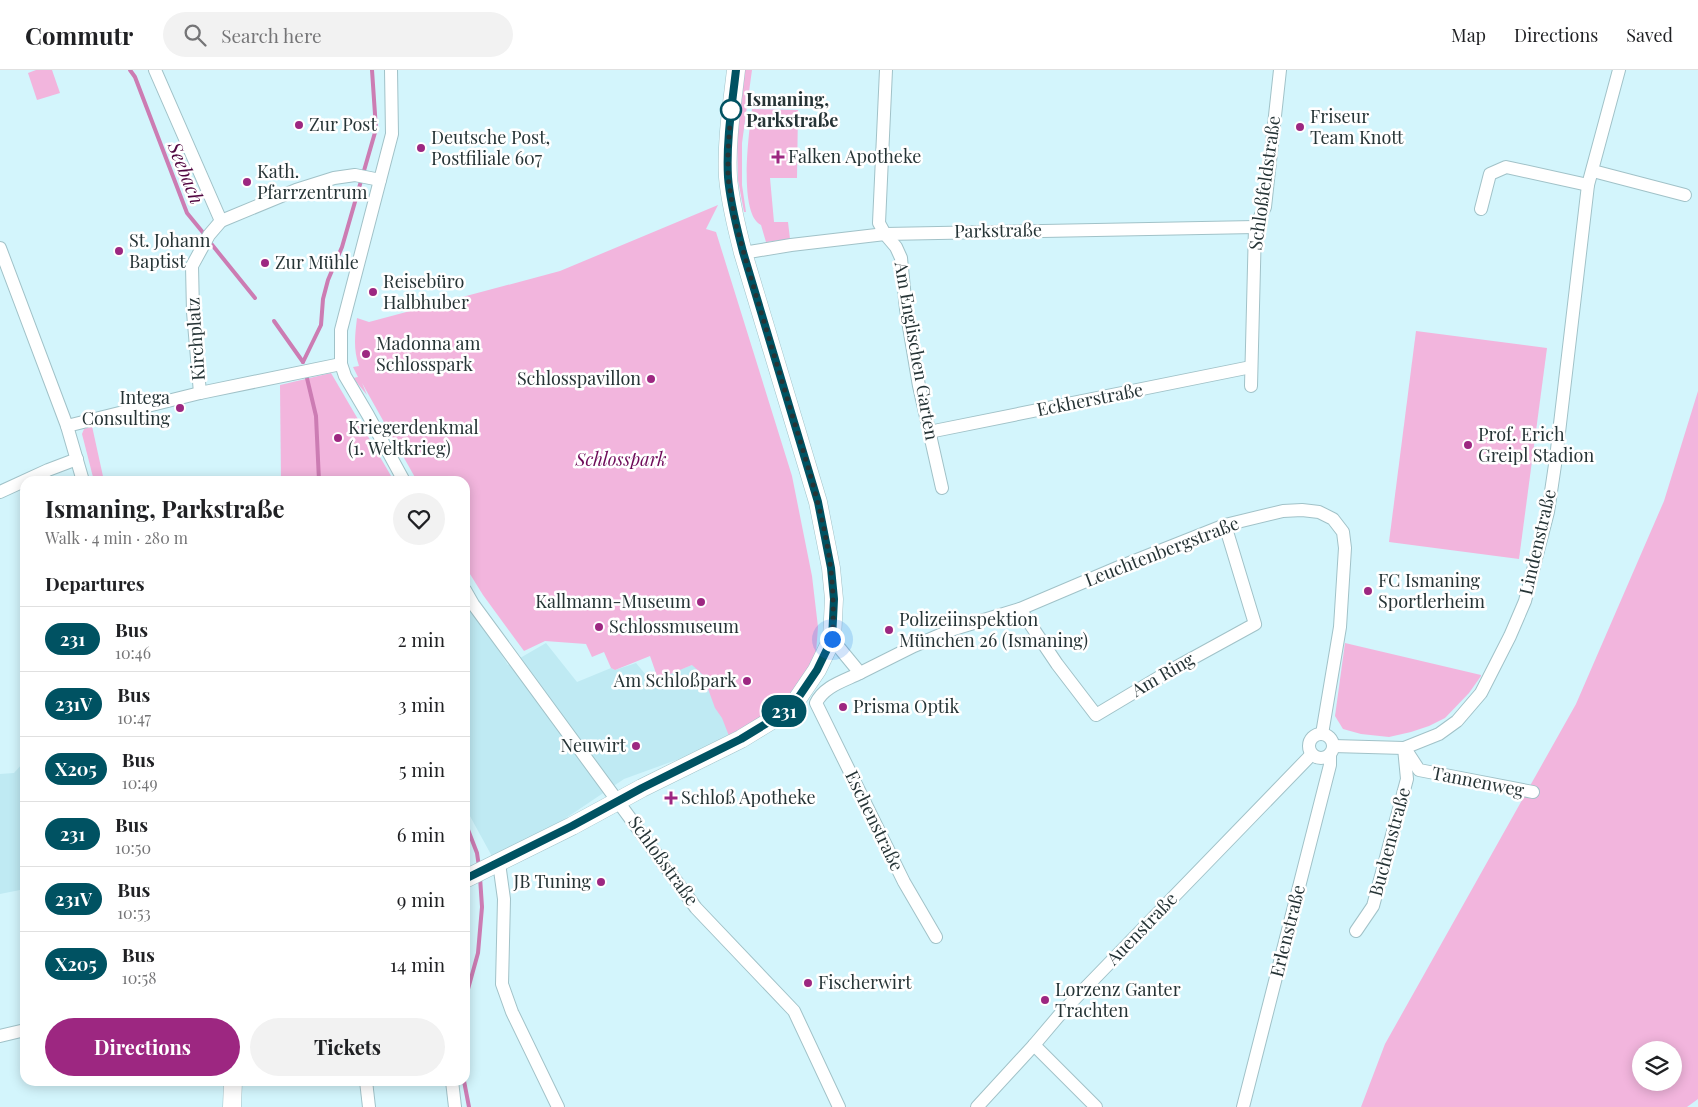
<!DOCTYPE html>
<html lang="en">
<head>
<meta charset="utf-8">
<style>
	body { margin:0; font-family:"Playfair Display",serif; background:#f2f2f2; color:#202124; height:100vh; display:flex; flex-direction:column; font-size:19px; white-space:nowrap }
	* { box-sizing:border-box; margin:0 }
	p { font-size:16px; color:#757577 }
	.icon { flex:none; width:28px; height:28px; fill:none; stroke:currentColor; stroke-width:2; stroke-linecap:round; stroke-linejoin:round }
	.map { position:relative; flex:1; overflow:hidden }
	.sheet { position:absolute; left:20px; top:406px; width:450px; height:610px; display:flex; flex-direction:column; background:#fff; border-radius:15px; box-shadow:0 2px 12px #0003 }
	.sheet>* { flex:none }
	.badge { padding:0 10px; border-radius:16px; font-size:18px; line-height:32px }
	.controls { position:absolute; left:1632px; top:971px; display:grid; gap:10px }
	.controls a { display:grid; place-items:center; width:50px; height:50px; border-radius:50%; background:#fff; box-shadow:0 2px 12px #0003; font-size:25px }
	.you { position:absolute; width:25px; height:25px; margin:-12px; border:4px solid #fff; border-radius:50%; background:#1a73e8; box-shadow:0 0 0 8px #1a73e833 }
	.map>.badge { position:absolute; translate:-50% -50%; box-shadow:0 0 0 2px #fff }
	h2 { padding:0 25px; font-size:19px; line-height:45px }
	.round { display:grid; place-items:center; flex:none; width:52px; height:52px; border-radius:26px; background:#f2f2f2 }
	.headline { display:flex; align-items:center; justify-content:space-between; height:85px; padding:0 25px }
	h1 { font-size:24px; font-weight:700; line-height:38px }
	.primary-button { display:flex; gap:10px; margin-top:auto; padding:10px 25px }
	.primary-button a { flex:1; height:58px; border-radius:30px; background:#9d2781; color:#fff; font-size:20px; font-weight:700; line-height:58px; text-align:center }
	.primary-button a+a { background:#f2f2f2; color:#202124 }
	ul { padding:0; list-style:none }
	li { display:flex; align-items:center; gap:15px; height:65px; padding:0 25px; border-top:1px solid #e0e0e0 }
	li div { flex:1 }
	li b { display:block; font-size:19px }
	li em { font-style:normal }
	li .badge { min-width:55px; font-weight:700; text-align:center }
	header { display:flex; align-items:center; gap:30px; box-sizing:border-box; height:70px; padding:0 25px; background:#fff; border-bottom:1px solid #e0e0e0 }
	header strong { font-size:24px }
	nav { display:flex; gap:28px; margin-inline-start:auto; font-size:18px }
	.search { width:350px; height:45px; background:#f2f2f2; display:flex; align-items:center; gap:12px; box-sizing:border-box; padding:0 18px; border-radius:28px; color:#757577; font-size:19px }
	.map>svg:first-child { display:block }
</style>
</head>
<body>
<header>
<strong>Commutr</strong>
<div class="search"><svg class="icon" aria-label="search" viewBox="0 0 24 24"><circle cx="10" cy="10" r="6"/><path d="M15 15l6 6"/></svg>Search here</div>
<nav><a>Map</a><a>Directions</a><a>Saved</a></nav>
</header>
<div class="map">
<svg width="1698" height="1037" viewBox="0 0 1698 1037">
	<rect width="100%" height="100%" fill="#d3f5fc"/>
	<g fill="#bfeaf3">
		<polygon points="465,528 508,595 546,573 577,612 611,598 615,600 636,593 651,611 692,595 776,572 726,672 624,709 532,771 494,790 465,737"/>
		<polygon points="25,681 25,819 0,824 0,704 14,703 23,693"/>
	</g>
	<g fill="#f2b5dd" fill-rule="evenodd">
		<polygon points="36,0 52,0 60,23 37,30 28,3"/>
		<polygon points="745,0 752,0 742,73 742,115 746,142 744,142 738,110 737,67"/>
		<path d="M752 39 798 40 797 108H770L774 152H788L790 169 766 172 761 155C738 144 749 62 752 39Z"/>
		<path d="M718 135 706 159 716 162 792 406 812 506 818 557 816 583 808 602 789 626 764 647 729 666 722 648 715 638 703 605 692 595 658 609 650 586 615 600 611 598 604 582 592 587 586 574 545 571 524 581 483 525 465 496V411H417L362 313 367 325 353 308 358 307 353 297 359 296C353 279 355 265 357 248L369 252 560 201Z"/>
		<polygon points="1416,261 1547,278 1519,489 1389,472"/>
		<polygon points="331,303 394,411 281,411 280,315"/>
		<path d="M1698 321V1029L1687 1037H1361L1385 974 1576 634 1664 431ZM1641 980H1674V1012H1641Z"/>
		<polygon points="92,356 104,411 94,411 82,364 84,359"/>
		<polygon points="1345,573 1481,605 1481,606 1469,623 1445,648 1429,656 1411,662 1389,667 1361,664 1343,659 1335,646"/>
	</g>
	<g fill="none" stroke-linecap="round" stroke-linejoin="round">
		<g stroke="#cc7cb3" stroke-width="4">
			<polyline points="130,0 135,7 187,143 205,165"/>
			<polyline points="209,171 255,228"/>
			<polyline points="274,251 303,292"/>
			<polyline points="303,292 321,255 323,229 328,210 342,177 376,59 372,0"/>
			<polyline points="306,304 316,346 319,411"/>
			<polyline points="465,752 477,783 479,797"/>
			<polyline points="465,930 478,883 482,837 480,807"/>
			<polyline points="464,1011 469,1037"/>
		</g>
		<defs>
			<g id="street">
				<polyline points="155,0 221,151"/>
				<polyline points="391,0 392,64 341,260 341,294 345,306 368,345 404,411"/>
				<polyline points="886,0 879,153 885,164 896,177 901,188 906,239 919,316 942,418"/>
				<polyline points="1593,101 1685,125"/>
				<polyline points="1481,139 1490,104 1506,97 1588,115"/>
				<polyline points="0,178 67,356 83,411"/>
				<polyline points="743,183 791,175 885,164 1255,157"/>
				<polyline points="1251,316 1255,157 1265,137 1280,0"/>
				<polyline points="200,323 193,242 192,196 209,165 221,151 296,120 334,108 355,105 380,110"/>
				<polyline points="67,356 200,323 341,294"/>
				<polyline points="929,362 1251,297"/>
				<polyline points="0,422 48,400 77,389"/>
				<polyline points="465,520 473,534 696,838 794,941 839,1037"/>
				<polyline points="1020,539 1057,594 1096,645 1173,599 1255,554 1225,455"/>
				<polyline points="832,569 860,603 914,576 954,559 1020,539 1119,497 1225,455 1283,441 1302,440 1319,442 1333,449 1343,462 1345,478 1340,557 1322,664"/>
				<path d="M860 603C844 611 824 616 816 633L904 812 936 867"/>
				<circle cx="1321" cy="676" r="12"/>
				<polyline points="1333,676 1404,678 1439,664 1457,651 1481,623 1510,566 1525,531 1548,442 1556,388 1588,115 1619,0"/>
				<polyline points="1406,680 1419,700 1533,722"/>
				<polyline points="499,793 504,829 502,914 512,942 558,1037"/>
				<polyline points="1356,861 1373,836 1407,709 1404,678"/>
				<polyline points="0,966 25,960"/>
				<polyline points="1034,975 1096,1037"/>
				<polyline points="366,1011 369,1037"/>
				<polyline points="452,1011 455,1037"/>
				<polyline points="977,1037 1034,975 1062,942 1312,684"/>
				<polyline points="1243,1037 1330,695 1330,684"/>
			</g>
			<g id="secondary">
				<path d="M465 809 572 756 642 718 741 669 777 647 796 631 817 600 832 569 834 529 831 498 818 432 743 183C737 158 730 133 728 107 726 72 732 35 736 0"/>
				<polyline points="232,1037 233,1011"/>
			</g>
		</defs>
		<use href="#street" stroke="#a1c2c8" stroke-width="14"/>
		<use href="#secondary" stroke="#a1c2c8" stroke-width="19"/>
		<use href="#street" stroke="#fff" stroke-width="12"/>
		<use href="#secondary" stroke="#fff" stroke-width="18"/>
	</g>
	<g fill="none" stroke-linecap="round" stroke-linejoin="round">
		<defs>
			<path id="line" d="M465 809 572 756 642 718 741 669 777 647 796 631 817 600 832 569 834 529 831 498 818 432 743 182C737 158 730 133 728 107 726 72 732 35 736 0"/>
		</defs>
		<use href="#line" stroke="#fff" stroke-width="11"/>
		<use href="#line" stroke="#005262" stroke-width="8"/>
		<path stroke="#263436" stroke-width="5" stroke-dasharray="0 9" d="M731 40 728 81V108L735 151C753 218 774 284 794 351 816 423 839 493 832 569"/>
	</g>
	<circle fill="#fff" stroke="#005262" stroke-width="2.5" cx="731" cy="40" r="10"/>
	<g fill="#9d2781" stroke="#fff" stroke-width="2">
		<circle cx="299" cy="55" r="5"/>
		<circle cx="1300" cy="57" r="5"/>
		<circle cx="421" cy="78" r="5"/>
		<path d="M775.5 79.5h5v5h5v5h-5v5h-5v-5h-5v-5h5z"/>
		<circle cx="247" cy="112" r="5"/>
		<circle cx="119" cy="181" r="5"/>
		<circle cx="265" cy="193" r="5"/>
		<circle cx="373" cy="222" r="5"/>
		<circle cx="366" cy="284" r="5"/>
		<circle cx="651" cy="309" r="5"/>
		<circle cx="180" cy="338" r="5"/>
		<circle cx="338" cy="368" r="5"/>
		<circle cx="1468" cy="375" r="5"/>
		<circle cx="1368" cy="521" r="5"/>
		<circle cx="701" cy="532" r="5"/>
		<circle cx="599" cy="557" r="5"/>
		<circle cx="889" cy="560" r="5"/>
		<circle cx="747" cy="611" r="5"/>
		<circle cx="843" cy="637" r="5"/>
		<circle cx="636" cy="676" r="5"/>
		<path d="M668.5 720.5h5v5h5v5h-5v5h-5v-5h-5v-5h5z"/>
		<circle cx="601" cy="812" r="5"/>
		<circle cx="808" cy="913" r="5"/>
		<circle cx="1045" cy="930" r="5"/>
	</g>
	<g text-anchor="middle" stroke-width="5" stroke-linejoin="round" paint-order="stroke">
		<g font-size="18" font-weight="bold" fill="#263436" stroke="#fff" text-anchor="start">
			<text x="746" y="36">Ismaning,<tspan x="746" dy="21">Parkstraße</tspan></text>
		</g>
		<g font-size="18" fill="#263436" stroke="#fff" text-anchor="start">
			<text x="1310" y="53">Friseur<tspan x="1310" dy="21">Team Knott</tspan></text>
			<text x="309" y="61">Zur Post</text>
			<text x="431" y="74">Deutsche Post,<tspan x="431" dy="21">Postfiliale 607</tspan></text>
			<text x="788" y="93">Falken Apotheke</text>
			<text x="257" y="108">Kath.<tspan x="257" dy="21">Pfarrzentrum</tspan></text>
			<text x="129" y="177">St. Johann<tspan x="129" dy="21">Baptist</tspan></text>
			<text x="275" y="199">Zur Mühle</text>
			<text x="383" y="218">Reisebüro<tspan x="383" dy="21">Halbhuber</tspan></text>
			<text x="376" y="280">Madonna am<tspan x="376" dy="21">Schlosspark</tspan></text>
			<text x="641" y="315" text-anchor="end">Schlosspavillon</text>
			<text x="170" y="334" text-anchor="end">Intega<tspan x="170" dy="21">Consulting</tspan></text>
			<text x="348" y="364">Kriegerdenkmal<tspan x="348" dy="21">(1. Weltkrieg)</tspan></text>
			<text x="1478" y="371">Prof. Erich<tspan x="1478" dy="21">Greipl Stadion</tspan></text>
			<text x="1378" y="517">FC Ismaning<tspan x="1378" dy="21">Sportlerheim</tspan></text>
			<text x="691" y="538" text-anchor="end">Kallmann-Museum</text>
			<text x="899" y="556">Polizeiinspektion<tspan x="899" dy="21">München 26 (Ismaning)</tspan></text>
			<text x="609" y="563">Schlossmuseum</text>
			<text x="737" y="617" text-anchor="end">Am Schloßpark</text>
			<text x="853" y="643">Prisma Optik</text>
			<text x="626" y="682" text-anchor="end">Neuwirt</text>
			<text x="681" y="734">Schloß Apotheke</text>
			<text x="591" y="818" text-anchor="end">JB Tuning</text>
			<text x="818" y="919">Fischerwirt</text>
			<text x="1055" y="926">Lorzenz Ganter<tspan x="1055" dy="21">Trachten</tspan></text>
		</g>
		<g font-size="18" fill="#263436" stroke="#fff">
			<text transform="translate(1265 113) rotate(-82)" y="6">Schloßfeldstraße</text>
			<text transform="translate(998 161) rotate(-1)" y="6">Parkstraße</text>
			<text transform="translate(196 269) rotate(-94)" y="6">Kirchplatz</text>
			<text transform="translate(916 281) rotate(80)" y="6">Am Englischen Garten</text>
			<text transform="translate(1090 330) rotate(-11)" y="6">Eckherstraße</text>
			<text transform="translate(1538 472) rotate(-77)" y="6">Lindenstraße</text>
			<text transform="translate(1162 482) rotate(-21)" y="6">Leuchtenbergstraße</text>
			<text transform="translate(1163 605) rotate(-30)" y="6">Am Ring</text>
			<text transform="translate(1478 712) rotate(11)" y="6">Tannenweg</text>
			<text transform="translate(874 751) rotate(64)" y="6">Eschenstraße</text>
			<text transform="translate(1390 772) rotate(-75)" y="6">Buchenstraße</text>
			<text transform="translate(663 791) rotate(54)" y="6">Schloßstraße</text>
			<text transform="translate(1142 859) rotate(-46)" y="6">Auenstraße</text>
			<text transform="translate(1288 861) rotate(-76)" y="6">Erlenstraße</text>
		</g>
		<g font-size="18" font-style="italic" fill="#6d0a58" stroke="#fff">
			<text x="621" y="396">Schlosspark</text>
		</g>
		<g font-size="19" font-style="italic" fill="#510741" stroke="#fff">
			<text transform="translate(186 103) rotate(68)" y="7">Seebach</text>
		</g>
	</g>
</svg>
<div class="controls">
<a><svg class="icon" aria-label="layers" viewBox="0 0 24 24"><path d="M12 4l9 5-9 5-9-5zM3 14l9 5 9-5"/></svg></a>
</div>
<div class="you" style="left:832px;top:569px"></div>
<b class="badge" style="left:784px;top:641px;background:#005262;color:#fff">231</b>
<section class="sheet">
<div class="headline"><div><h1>Ismaning, Parkstraße</h1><p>Walk · 4 min · 280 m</p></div><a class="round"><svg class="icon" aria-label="heart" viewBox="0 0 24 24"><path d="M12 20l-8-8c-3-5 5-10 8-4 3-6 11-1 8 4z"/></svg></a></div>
<h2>Departures</h2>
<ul>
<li><span class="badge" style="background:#005262;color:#fff">231</span><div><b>Bus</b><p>10:46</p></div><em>2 min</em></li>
<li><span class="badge" style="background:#005262;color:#fff">231V</span><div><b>Bus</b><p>10:47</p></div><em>3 min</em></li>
<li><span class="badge" style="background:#005262;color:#fff">X205</span><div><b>Bus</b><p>10:49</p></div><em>5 min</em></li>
<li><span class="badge" style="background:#005262;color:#fff">231</span><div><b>Bus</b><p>10:50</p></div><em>6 min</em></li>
<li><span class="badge" style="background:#005262;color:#fff">231V</span><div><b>Bus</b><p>10:53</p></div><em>9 min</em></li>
<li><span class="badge" style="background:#005262;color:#fff">X205</span><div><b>Bus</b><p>10:58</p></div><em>14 min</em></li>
</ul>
<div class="primary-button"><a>Directions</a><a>Tickets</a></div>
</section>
</div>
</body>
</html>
